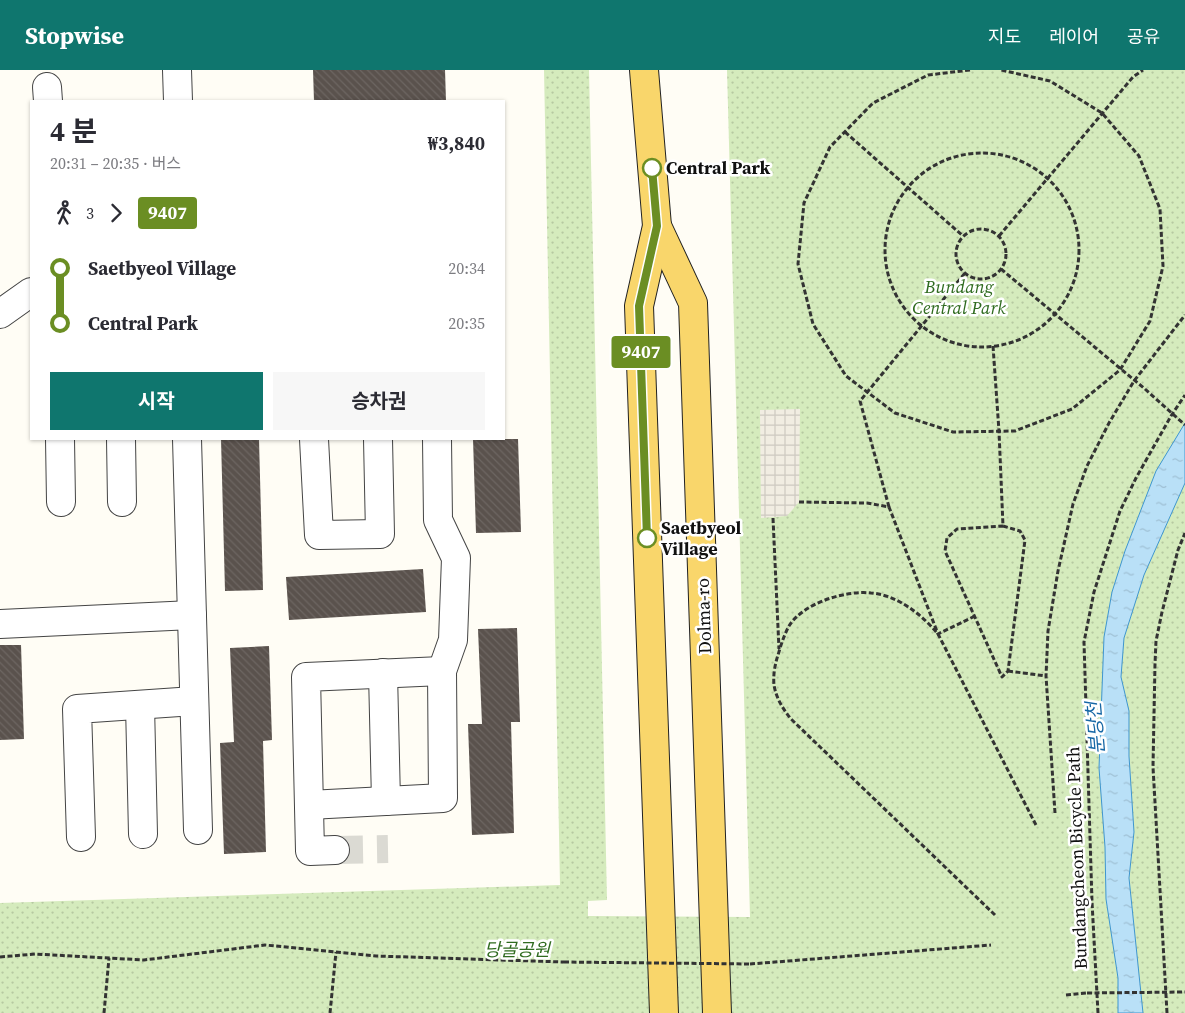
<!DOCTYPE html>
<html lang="ko">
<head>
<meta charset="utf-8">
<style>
	body { margin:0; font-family:"Source Serif 4","Noto Sans KR",serif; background:#f7f7f7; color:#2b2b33; height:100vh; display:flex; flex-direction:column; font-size:19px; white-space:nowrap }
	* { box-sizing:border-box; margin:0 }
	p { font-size:16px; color:#7c7c81 }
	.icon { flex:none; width:28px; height:28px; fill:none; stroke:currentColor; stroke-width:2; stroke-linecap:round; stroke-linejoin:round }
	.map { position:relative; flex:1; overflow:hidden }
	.panel { position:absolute; left:30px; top:30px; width:475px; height:340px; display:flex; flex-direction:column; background:#fff; border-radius:0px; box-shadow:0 1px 4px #0004 }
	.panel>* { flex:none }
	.badge { padding:0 10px; border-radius:4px; font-size:18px; line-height:32px }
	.map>.badge { position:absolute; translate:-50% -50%; box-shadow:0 0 0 2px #fff }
	.legs { display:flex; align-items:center; gap:8px; height:55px; padding:0 20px; font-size:16px }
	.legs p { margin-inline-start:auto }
	.head { display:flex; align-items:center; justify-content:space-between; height:85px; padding:0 20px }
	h1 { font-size:28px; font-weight:700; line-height:38px }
	.cta { display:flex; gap:10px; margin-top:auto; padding:10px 20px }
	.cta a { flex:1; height:58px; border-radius:0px; background:#0f766e; color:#fff; font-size:20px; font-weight:700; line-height:58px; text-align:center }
	.cta a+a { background:#f7f7f7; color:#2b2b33 }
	ul { padding:0 20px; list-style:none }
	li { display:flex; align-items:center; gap:18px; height:55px; font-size:19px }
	li i { display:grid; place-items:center; width:8px; height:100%; margin:0 6px; background:currentColor }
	li i::after { content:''; width:12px; height:12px; margin:-6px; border:4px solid; border-radius:50%; background:#fff }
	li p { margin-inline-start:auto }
	li:first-child i { background:linear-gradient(#0000 50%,currentColor 0) }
	li:last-child i { background:linear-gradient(currentColor 50%,#0000 0) }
	header { display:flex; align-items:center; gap:30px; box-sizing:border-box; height:70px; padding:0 25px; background:#0f766e; color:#fff }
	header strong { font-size:24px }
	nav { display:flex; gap:28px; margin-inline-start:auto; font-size:18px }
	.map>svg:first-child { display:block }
</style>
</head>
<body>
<header>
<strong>Stopwise</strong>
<nav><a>지도</a><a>레이어</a><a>공유</a></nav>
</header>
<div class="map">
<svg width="1185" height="943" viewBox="0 0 1185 943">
	<defs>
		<pattern id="grass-dots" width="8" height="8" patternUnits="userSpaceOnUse" patternTransform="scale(1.25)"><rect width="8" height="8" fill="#d5ebbd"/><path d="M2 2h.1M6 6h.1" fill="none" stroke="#b6c8a1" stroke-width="1.8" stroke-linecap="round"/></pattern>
		<pattern id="plaza-grid" width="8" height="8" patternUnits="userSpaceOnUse" patternTransform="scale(1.25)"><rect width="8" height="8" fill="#f1ede2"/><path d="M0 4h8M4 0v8" fill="none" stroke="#cecac1"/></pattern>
		<pattern id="water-ripples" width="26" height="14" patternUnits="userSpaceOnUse" patternTransform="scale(1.25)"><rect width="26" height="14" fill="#b9e0f7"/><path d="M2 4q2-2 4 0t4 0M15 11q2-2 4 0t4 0" fill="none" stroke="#9ebfd3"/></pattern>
		<pattern id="building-back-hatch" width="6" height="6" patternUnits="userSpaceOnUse" patternTransform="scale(1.25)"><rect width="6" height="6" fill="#5a524d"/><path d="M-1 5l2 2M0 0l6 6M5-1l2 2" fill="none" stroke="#6d6662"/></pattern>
	</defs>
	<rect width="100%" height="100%" fill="#fffdf5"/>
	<polygon fill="url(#grass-dots)" points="544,0 589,0 607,830 588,831 588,846 750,847 727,0 1185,0 1185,943 0,943 0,833 560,815"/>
	<polygon fill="url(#plaza-grid)" points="800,339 799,432 787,446 761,448 760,340"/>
	<polygon fill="url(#water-ripples)" stroke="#3f96cf" points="1185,353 1185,413 1144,505 1124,568 1121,607 1129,641 1129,686 1134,762 1129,808 1143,943 1118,943 1118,908 1106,829 1105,777 1099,698 1104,567 1112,522 1125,481 1156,401"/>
	<g fill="url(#building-back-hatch)">
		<polygon points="313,0 445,0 446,31 314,31"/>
		<polygon points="221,369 259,369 263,520 225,521"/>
		<polygon points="473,369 518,369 521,462 476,463"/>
		<polygon points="423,499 426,542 289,550 286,507"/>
		<polygon points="517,558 520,652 511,652 514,763 472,765 468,654 482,654 478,559"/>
		<polygon points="0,575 21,575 24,669 0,670"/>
		<polygon points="269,576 272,670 263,671 266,782 224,784 220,673 234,672 230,578"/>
	</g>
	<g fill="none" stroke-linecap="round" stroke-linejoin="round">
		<polyline stroke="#dbdad3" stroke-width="28" stroke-dasharray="28 14" stroke-linecap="butt" points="335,780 388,779"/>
		<defs>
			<g id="minor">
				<polyline points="177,0 178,31"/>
				<polyline points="47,17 48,31"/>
				<polyline points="0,244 31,222"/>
				<polyline points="60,369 61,432"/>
				<polyline points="121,369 122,432"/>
				<polyline points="187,369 198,760"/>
				<polyline points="314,369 319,465 380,464 378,369"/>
				<polyline points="0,554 192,545"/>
				<polyline points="383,603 386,731"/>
				<polyline points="140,635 143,764"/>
				<polyline points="309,735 443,728 442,601 453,570 456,488 438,450 437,369"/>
				<polyline points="81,767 77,639 194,631"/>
				<polyline points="335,780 310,781 306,607 442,601"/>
			</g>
			<g id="major">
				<polyline points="644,0 657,156 639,236 664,943"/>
				<polyline points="657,156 693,233 717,943"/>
			</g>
		</defs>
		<use href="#minor" stroke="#444" stroke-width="30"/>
		<use href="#major" stroke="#222" stroke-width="30"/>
		<g stroke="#333" stroke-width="3" stroke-dasharray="5 2.5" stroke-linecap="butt">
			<polyline points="970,0 928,5 873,33 830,77 804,133 798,194 813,254 846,306 895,343 953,362 1015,361 1072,339 1120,300 1150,251 1163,196 1160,139 1139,86 1102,43 1050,11 1001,0"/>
			<polyline points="845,62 963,166"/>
			<circle cx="982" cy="180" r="97"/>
			<circle cx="981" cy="184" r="25"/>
			<polyline points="999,166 1133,7 1143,0"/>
			<polyline points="1001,199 1145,319"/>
			<polyline points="993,276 999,361 1003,456 957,459 947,468 945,481 1002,607 1008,601 1025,470 1020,461 1003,456"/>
			<polyline points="799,432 867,433 889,437 938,564 975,546"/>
			<polyline points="889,437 860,331 965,203"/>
			<polyline points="773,448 779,579"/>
			<polyline points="1008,601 1046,606"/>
			<polyline points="1055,743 1046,606 1048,561 1058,501 1073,434 1087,396 1109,353 1134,311 1185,245"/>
			<path d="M995 845 791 649C783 639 776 628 774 615 773 605 775 594 778 585 781 575 784 565 789 556 803 533 846 520 871 523 898 525 922 545 938 564L1037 757"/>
			<polyline points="0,887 35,884 144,890 265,875 376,886 564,892"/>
			<polyline points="750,894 991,875"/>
			<polyline points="1066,925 1087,923"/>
			<polyline points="104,943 109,888"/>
			<polyline points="330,943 336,882"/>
			<polyline points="1098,943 1092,832 1084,572 1094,522 1120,441 1136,408 1171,346 1185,325"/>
			<polyline points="1167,943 1153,697 1155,594 1156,571 1162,542 1178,480 1185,463"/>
		</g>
		<use href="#minor" stroke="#fff" stroke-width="28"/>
		<use href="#major" stroke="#f9d66b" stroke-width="28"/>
		<g stroke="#333" stroke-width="3" stroke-dasharray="5 2.5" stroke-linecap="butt">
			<polyline points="1145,319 1185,355"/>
			<polyline points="564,892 750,894"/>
			<polyline points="1087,923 1185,922"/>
		</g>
	</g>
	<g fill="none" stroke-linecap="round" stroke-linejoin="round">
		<defs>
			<polyline id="line-1" points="647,468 639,236 657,156 652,98"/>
		</defs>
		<use href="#line-1" stroke="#fff" stroke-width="11"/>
		<use href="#line-1" stroke="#6b8e23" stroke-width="8"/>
	</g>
	<g fill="#fff" stroke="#6b8e23" stroke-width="2.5">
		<circle cx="652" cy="98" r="9"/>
		<circle cx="647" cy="468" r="9"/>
	</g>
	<g text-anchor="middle" stroke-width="5" stroke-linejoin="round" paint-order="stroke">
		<g font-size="18" font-weight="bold" fill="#111" stroke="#fff" text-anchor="start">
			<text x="666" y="104">Central Park</text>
			<text x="661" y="464">Saetbyeol<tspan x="661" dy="21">Village</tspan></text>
		</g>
		<g font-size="18" font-style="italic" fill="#2f6b1f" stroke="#fff">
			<text x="959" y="223">Bundang<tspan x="959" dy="21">Central Park</tspan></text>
			<text x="517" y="886">당골공원</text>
		</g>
		<g font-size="18" fill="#111" stroke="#fff">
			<text transform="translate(704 546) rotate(-92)" y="6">Dolma-ro</text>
			<text transform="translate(1077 788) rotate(-92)" y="6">Bundangcheon Bicycle Path</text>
		</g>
		<g font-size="19" font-style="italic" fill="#1768a6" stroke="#fff">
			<text transform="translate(1095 658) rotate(-95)" y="7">분당천</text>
		</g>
	</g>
</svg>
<b class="badge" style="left:641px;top:282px;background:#6b8e23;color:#fff">9407</b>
<section class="panel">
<div class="head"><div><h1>4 분</h1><p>20:31 – 20:35 · 버스</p></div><b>₩3,840</b></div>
<div class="legs"><svg class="icon" aria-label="walk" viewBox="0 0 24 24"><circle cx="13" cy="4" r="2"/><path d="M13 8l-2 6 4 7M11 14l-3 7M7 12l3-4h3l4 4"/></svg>3<svg class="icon" aria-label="forward" viewBox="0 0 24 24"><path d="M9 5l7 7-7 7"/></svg><b class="badge" style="background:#6b8e23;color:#fff">9407</b></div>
<ul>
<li><i style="color:#6b8e23"></i><b>Saetbyeol Village</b><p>20:34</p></li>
<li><i style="color:#6b8e23"></i><b>Central Park</b><p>20:35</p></li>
</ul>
<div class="cta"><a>시작</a><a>승차권</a></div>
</section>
</div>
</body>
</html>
